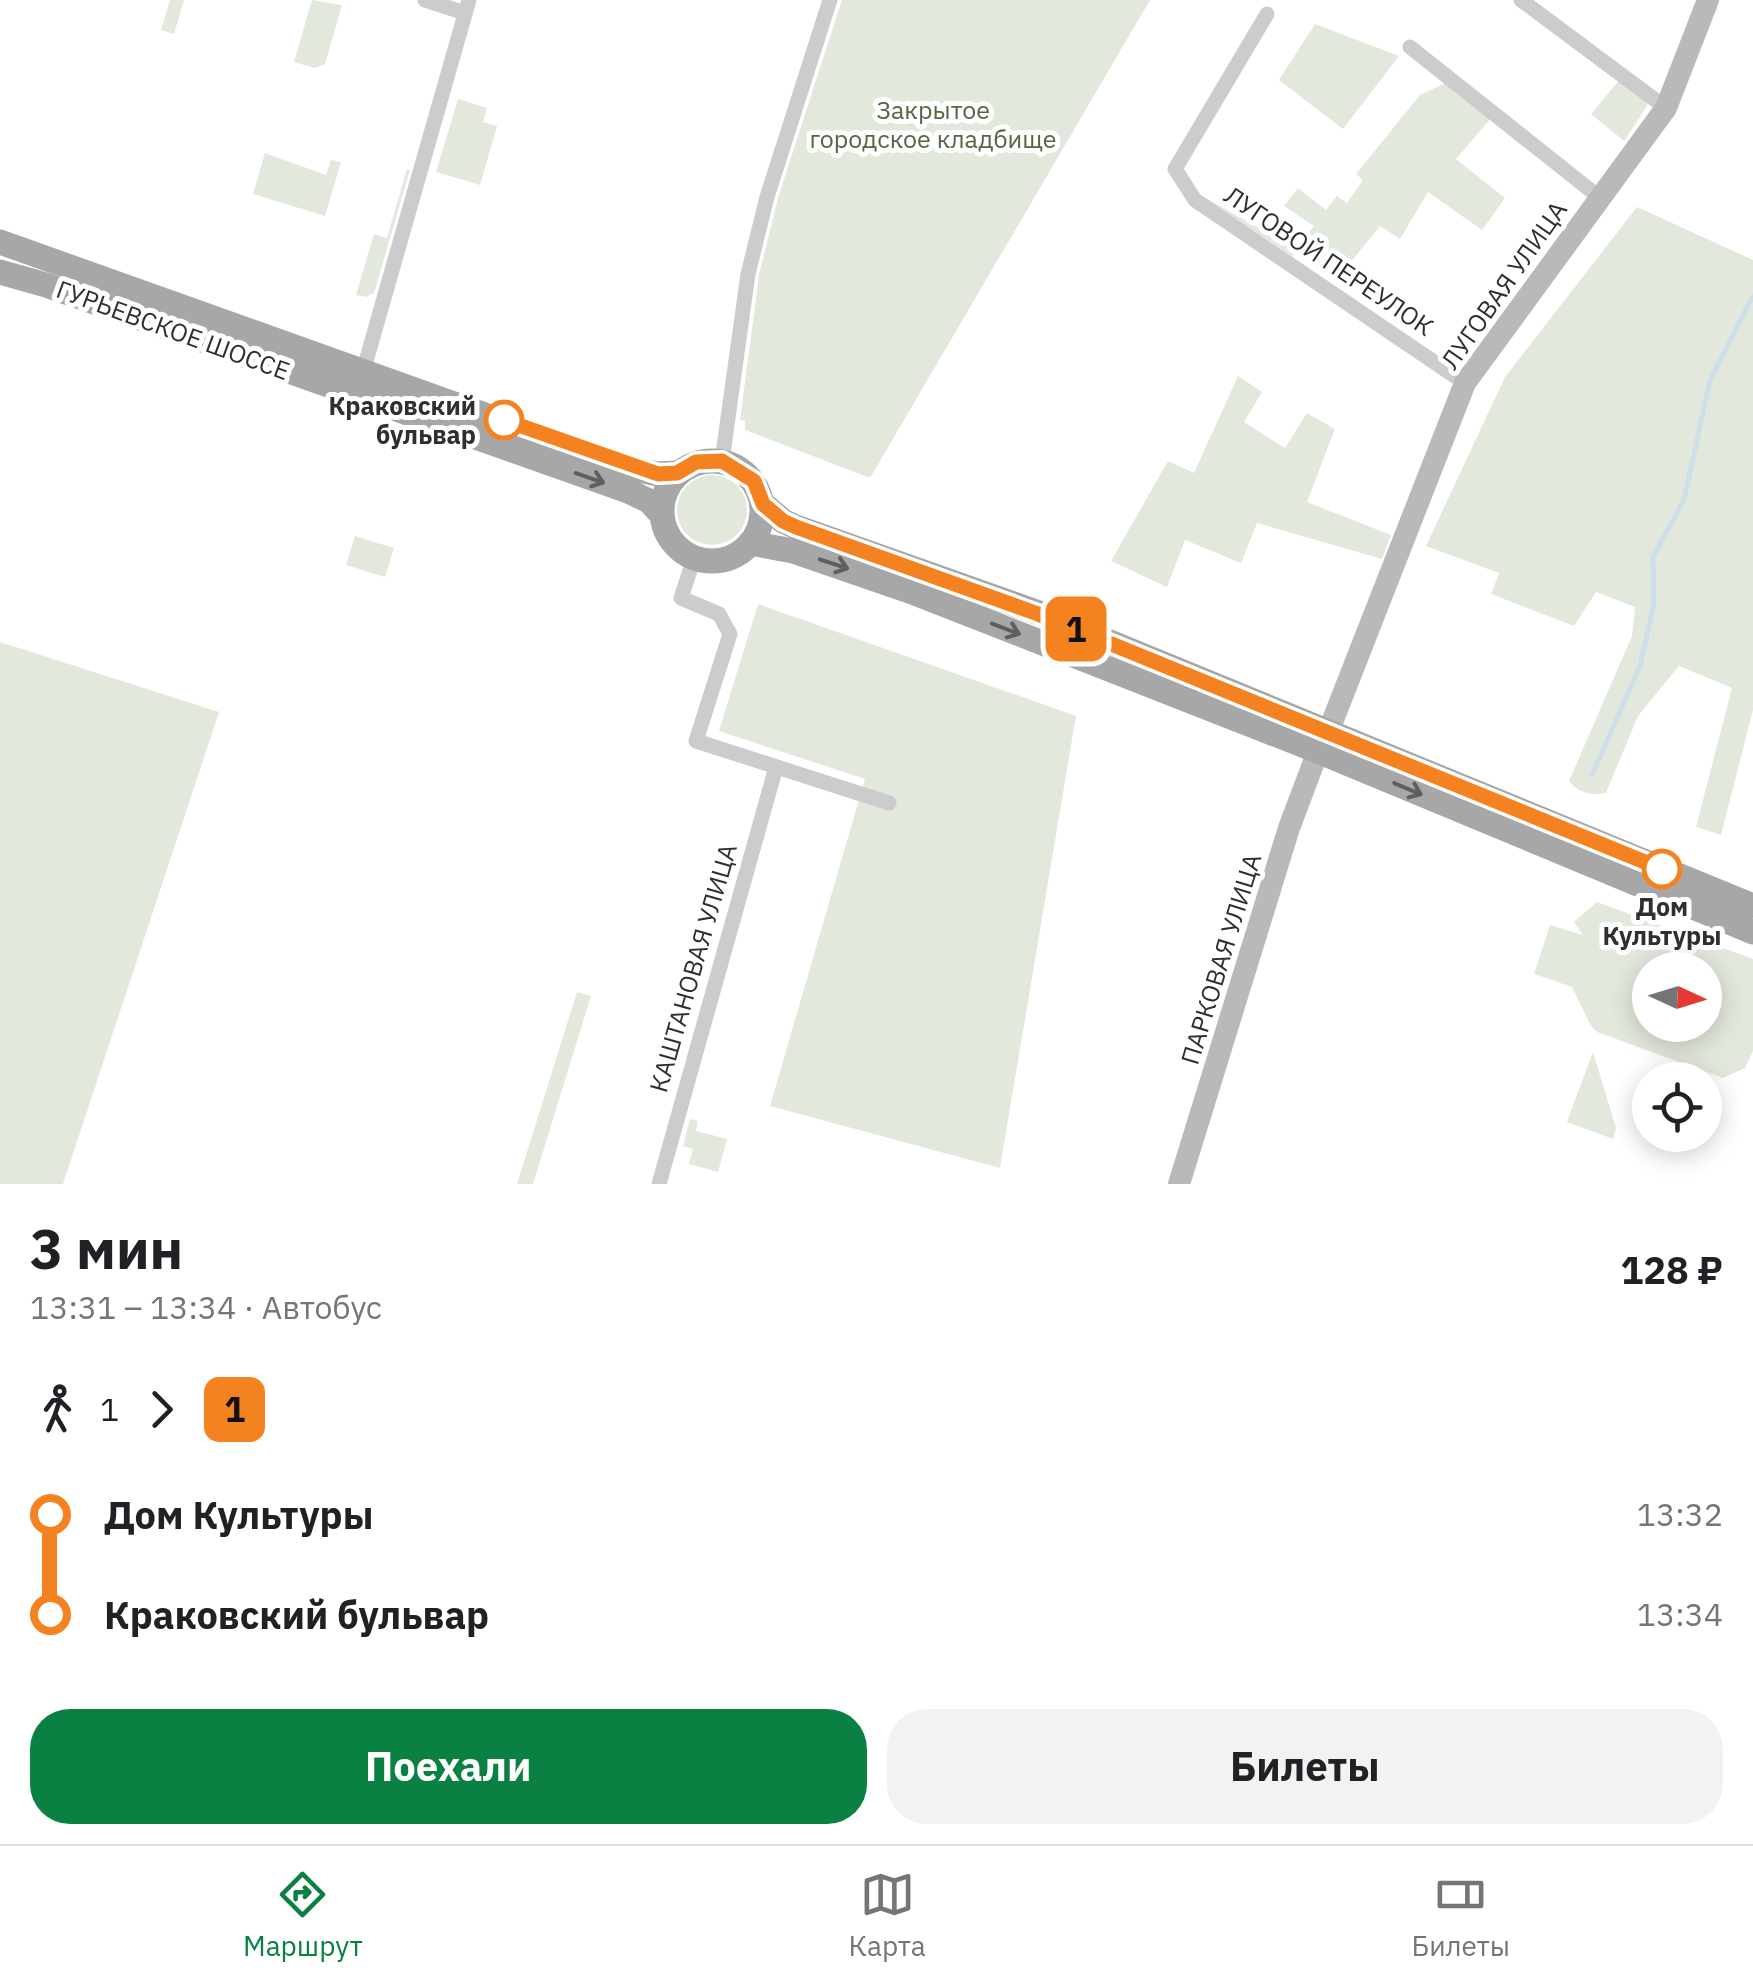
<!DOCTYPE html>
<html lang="ru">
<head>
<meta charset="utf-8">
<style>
	body { margin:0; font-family:"IBM Plex Sans",sans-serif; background:#f2f2f2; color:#202124; height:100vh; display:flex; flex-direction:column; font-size:38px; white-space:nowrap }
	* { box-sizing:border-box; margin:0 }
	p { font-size:32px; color:#757577 }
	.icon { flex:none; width:55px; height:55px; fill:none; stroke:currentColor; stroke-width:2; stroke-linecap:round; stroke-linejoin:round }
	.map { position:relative; height:1184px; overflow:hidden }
	.side { display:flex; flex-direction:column; background:#fff; flex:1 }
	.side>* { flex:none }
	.badge { padding:0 20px; border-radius:15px; font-size:35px; line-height:65px }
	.needle { width:65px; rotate:94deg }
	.controls { position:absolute; left:1632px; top:952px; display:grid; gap:20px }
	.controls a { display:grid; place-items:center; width:90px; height:90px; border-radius:50%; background:#fff; box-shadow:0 5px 25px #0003; font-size:50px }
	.map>.badge { position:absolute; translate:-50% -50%; box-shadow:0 0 0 5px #fff }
	.legs { display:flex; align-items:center; gap:15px; height:110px; padding:0 30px; font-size:32px }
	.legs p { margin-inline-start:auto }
	.headline { display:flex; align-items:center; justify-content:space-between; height:170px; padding:0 30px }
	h1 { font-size:55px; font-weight:700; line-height:75px }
	.primary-button { display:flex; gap:20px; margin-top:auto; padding:20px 30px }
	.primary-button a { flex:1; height:115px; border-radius:40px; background:#0b8043; color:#fff; font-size:40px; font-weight:700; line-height:115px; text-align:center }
	.primary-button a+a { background:#f2f2f2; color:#202124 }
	ul { padding:0 30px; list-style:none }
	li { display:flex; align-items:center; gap:35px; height:100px; font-size:38px }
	li i { display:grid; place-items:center; width:15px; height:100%; margin:0 12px; background:currentColor }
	li i::after { content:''; width:25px; height:25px; margin:-12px; border:8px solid; border-radius:50%; background:#fff }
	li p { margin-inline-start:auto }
	li:first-child i { background:linear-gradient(#0000 50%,currentColor 0) }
	li:last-child i { background:linear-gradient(currentColor 50%,#0000 0) }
	.tabs { display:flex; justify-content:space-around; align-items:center; height:140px; border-top:2px solid #e0e0e0; background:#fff; font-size:28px; color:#757577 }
	.tabs a { display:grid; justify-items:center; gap:5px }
	.tabs .selected { color:#0b8043 }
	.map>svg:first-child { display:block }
</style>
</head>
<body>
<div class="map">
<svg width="1753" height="1184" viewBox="0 0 1753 1184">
	<rect width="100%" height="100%" fill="#fff"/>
	<g fill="#e3e8dc" fill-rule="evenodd">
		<polygon points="170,0 184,0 174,34 161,30"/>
		<polygon points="312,0 342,5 325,64 315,68 294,62"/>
		<polygon points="842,0 1150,0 870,478 745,430 745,421 740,420 759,275 778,198"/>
		<polygon points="1315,24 1399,56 1343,129 1279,80"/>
		<polygon points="1620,79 1647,98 1647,106 1624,141 1591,114"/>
		<polygon points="1448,82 1492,117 1456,159 1505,198 1482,230 1428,192 1400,239 1380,226 1341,274 1324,261 1319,267 1297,250 1292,256 1202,196 1296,249 1314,226 1284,206 1298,188 1326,210 1337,196 1347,203 1363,180 1356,174 1420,95"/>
		<polygon points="458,99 487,108 483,122 497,126 480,185 436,172"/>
		<polygon points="265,153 326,175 331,160 341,162 325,216 253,194"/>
		<polygon points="407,169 410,170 374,293 366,297 356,295 374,234 387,238"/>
		<path d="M1637 207 1753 260V710L1721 835 1696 827 1732 688 1679 666 1638 716 1606 793C1592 796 1578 793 1569 781L1632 636 1635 607 1596 592 1574 626 1491 594 1499 573 1426 546 1505 377Z"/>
		<polygon points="1238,376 1262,392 1244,422 1285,448 1307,413 1335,429 1307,502 1391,535 1382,559 1257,523 1241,563 1185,540 1167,587 1111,561 1168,461 1194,473"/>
		<circle cx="712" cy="510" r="35"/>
		<polygon points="355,536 394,548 385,577 346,565"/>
		<polygon points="758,604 1076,716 1000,1168 770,1106 865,779 719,731"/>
		<polygon points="0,642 219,712 63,1184 0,1184"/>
		<path d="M1597 902 1753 959V1051L1745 1068 1723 1078 1597 1032 1591 1026 1572 987 1534 974 1550 925 1583 935 1574 922ZM1650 970H1705V1025H1650Z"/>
		<polygon points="577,992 591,996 533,1184 517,1184"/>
		<polygon points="1593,1052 1616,1128 1613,1139 1567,1122"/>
		<polygon points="690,1119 698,1121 696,1131 727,1139 718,1172 689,1164 693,1149 683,1146"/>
	</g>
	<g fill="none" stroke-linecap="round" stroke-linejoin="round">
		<polyline stroke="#cddfe8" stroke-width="5" points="1592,775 1640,666 1654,603 1653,557 1684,500 1710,380 1753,296"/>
		<g stroke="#ccc" stroke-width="15">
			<polyline points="425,0 465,13"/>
			<polyline points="1521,0 1666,108"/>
			<polyline points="1267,14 1175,169 1195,200 1465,383"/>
			<polyline points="1410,47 1599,197"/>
			<polyline points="363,372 469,0"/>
			<polyline points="722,461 748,274 767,197 830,0"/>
			<polyline points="694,558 681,598 719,614 730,634 696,741 889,803"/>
			<polyline points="659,1184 776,767"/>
		</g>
		<g stroke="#b9b9b9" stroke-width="22">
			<polyline points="1329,730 1465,383 1666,108 1708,0"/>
			<polyline points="1179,1184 1289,828 1318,751"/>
		</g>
		<g stroke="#a7a7a7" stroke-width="25">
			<polyline points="0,242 639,470 658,474 677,473"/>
			<polyline points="0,272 46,285 628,491 649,501 661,514"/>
			<circle cx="712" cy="511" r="50"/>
			<polyline points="763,504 783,521 796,527 1039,613 1753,906"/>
			<polyline points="750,543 793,551 915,593 1318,751 1753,932"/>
		</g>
	</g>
	<defs><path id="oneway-shaft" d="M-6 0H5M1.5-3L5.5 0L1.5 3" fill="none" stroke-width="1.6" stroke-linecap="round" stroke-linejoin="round" transform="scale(2.5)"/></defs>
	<g stroke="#5f5f5f">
		<use href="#oneway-shaft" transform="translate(590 478) rotate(19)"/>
		<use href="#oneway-shaft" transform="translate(834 564) rotate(18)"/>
		<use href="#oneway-shaft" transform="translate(1006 629) rotate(21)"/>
		<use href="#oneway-shaft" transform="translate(1408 789) rotate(23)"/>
	</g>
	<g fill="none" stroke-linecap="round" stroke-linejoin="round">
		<defs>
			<polyline id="line-1" points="504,420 658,474 677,473 696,462 722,461 754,481 763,504 783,521 796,527 1038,614 1662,869"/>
		</defs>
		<use href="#line-1" stroke="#fff" stroke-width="22"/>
		<use href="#line-1" stroke="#f58220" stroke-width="15"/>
	</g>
	<g fill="#fff" stroke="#f58220" stroke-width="5">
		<circle cx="504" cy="420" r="18"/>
		<circle cx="1662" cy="869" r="18"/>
	</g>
	<g text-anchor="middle" stroke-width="10" stroke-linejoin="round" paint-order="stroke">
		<g font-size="25" fill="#556642" stroke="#fff">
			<text x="933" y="119">Закрытое<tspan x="933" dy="29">городское кладбище</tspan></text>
		</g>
		<g font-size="25" fill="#2f2f2f" stroke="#fff">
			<text transform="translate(1329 261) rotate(34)" y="9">ЛУГОВОЙ ПЕРЕУЛОК</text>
			<text transform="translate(1504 285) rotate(-55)" y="9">ЛУГОВАЯ УЛИЦА</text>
			<text transform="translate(173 330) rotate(20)" y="9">ГУРЬЕВСКОЕ ШОССЕ</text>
			<text transform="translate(1221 959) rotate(-73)" y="9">ПАРКОВАЯ УЛИЦА</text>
			<text transform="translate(693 968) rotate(-74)" y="9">КАШТАНОВАЯ УЛИЦА</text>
		</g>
		<g font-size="25" font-weight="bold" fill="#2f2f2f" stroke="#fff" text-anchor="end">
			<text x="476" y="415">Краковский<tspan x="476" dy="29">бульвар</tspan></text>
			<text x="1662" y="916" text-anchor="middle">Дом<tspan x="1662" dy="29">Культуры</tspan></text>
		</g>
	</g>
</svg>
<div class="controls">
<a><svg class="needle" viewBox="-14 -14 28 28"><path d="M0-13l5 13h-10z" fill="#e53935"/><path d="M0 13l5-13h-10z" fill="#757577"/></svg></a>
<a><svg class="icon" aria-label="locate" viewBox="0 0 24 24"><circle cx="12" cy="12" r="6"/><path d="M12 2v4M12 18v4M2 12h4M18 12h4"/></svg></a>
</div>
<b class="badge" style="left:1076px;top:629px;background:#f58220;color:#111">1</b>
</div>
<section class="side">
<div class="headline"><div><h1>3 мин</h1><p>13:31 – 13:34 · Автобус</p></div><b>128 ₽</b></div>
<div class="legs"><svg class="icon" aria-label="walk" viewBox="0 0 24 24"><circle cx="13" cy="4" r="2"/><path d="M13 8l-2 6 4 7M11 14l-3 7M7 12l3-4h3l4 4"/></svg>1<svg class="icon" aria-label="forward" viewBox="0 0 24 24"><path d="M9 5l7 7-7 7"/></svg><b class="badge" style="background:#f58220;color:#111">1</b></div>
<ul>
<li><i style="color:#f58220"></i><b>Дом Культуры</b><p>13:32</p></li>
<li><i style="color:#f58220"></i><b>Краковский бульвар</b><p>13:34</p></li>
</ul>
<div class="primary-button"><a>Поехали</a><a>Билеты</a></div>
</section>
<nav class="tabs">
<a class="selected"><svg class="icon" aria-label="directions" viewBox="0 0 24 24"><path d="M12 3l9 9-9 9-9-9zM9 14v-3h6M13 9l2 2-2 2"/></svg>Маршрут</a>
<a><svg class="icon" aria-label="map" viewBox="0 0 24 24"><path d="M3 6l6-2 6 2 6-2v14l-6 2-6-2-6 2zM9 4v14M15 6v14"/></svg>Карта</a>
<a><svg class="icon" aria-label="tickets" viewBox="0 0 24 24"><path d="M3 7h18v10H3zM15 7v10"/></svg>Билеты</a>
</nav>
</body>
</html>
